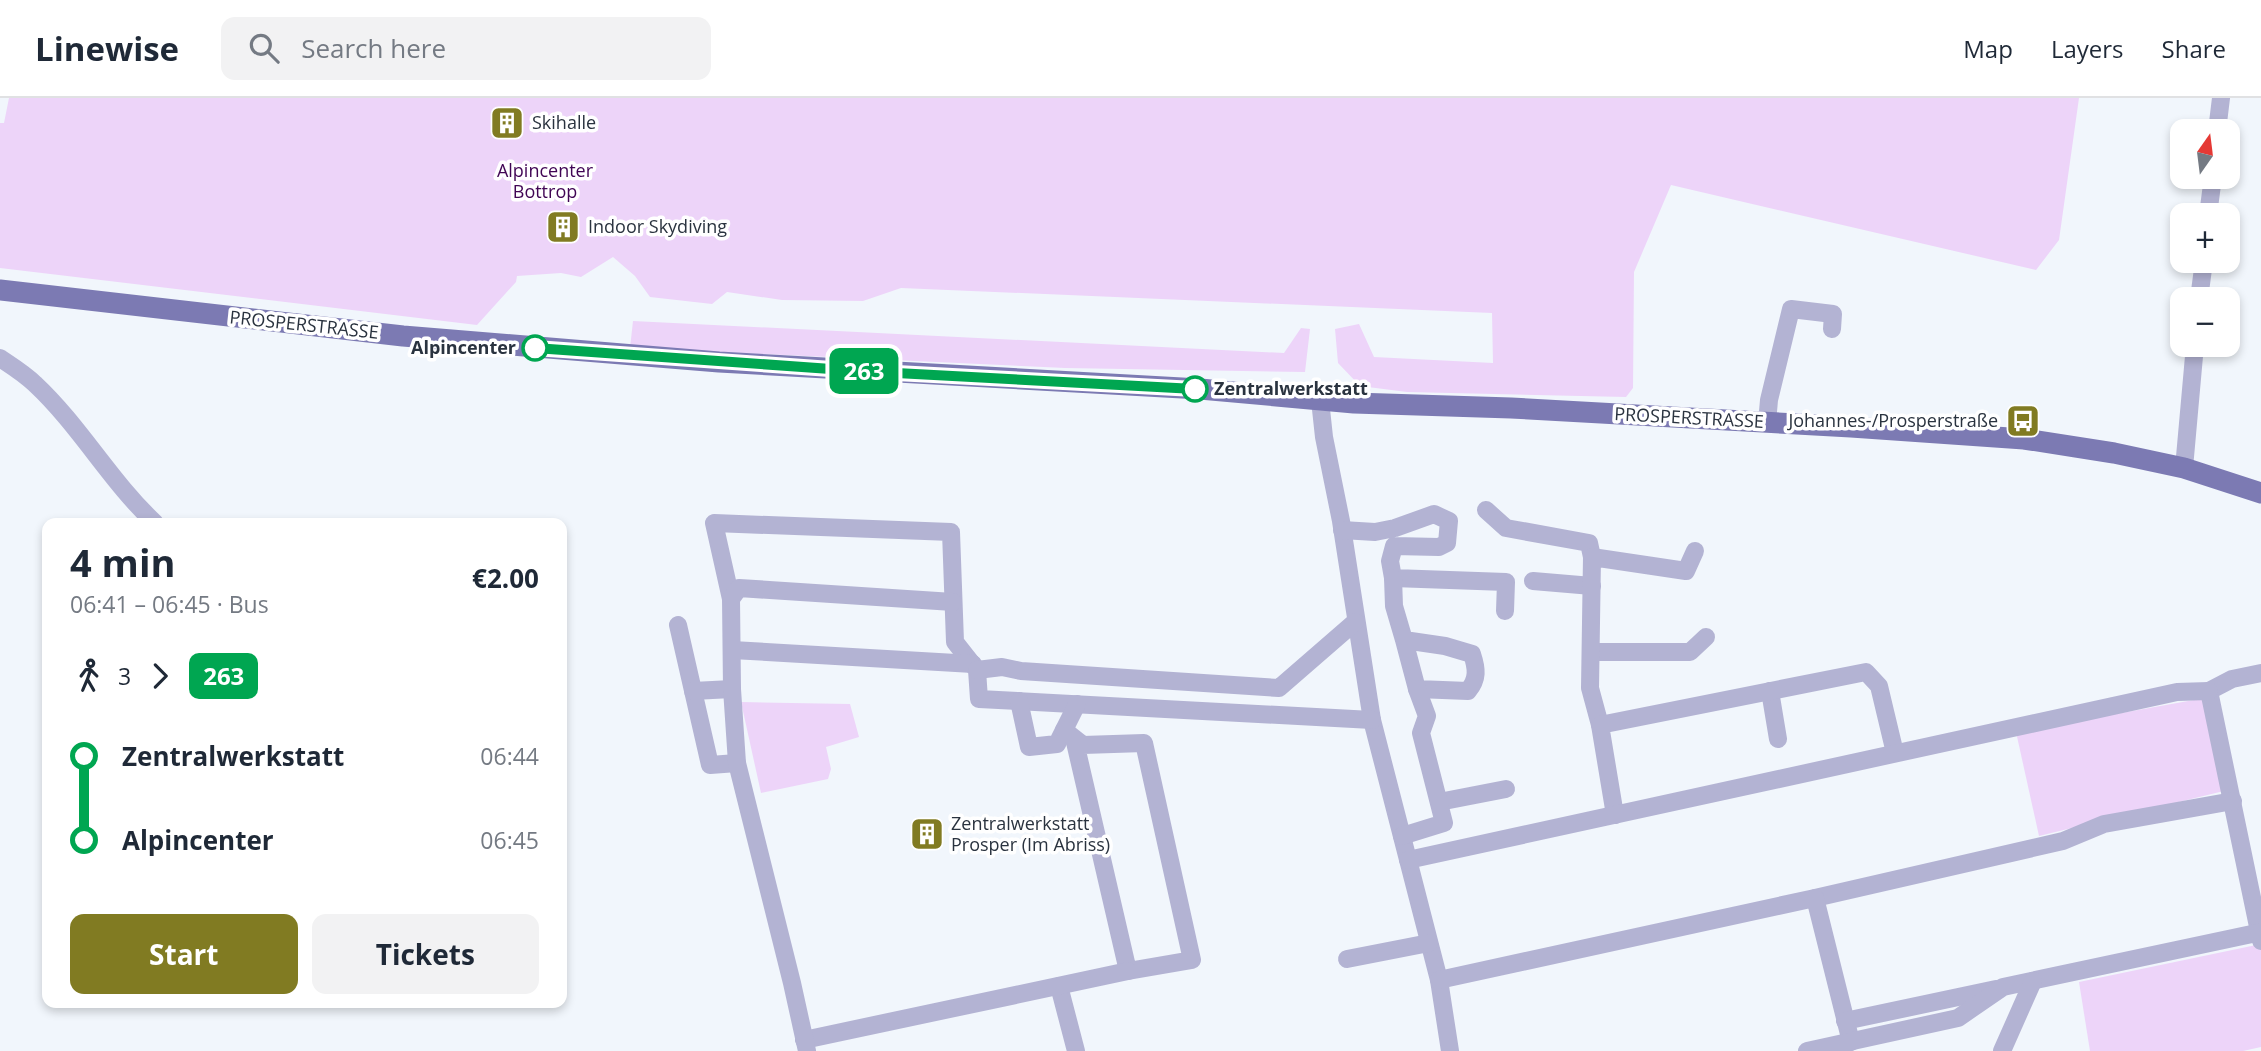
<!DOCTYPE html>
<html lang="en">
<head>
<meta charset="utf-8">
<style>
	body { margin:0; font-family:"Open Sans",sans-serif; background:#f2f2f3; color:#1f2937; height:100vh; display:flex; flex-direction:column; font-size:26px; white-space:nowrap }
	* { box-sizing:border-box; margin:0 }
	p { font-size:23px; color:#747a83 }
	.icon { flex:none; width:38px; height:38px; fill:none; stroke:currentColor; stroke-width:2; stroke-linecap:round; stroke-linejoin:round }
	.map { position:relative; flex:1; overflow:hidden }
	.side { position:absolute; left:42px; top:420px; width:525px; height:490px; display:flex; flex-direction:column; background:#fff; border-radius:14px; box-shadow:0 4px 10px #0003 }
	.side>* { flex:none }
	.badge { padding:0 14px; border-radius:10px; font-size:24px; line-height:46px }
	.needle { width:46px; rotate:14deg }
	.controls { position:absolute; left:2170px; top:21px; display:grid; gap:14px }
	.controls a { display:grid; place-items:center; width:70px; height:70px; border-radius:14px; background:#fff; box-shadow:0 4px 10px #0003; font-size:35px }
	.map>.badge { position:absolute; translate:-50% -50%; box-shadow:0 0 0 4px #fff }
	.legs { display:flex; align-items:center; gap:10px; height:77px; padding:0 28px; font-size:23px }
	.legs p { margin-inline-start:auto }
	.head { display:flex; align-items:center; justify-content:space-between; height:119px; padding:0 28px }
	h1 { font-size:38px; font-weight:700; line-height:52px }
	.action { display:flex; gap:14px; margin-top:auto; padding:14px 28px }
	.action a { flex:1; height:80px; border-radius:14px; background:#817b22; color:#fff; font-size:28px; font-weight:700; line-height:80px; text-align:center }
	.action a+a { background:#f2f2f3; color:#1f2937 }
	ul { padding:0 28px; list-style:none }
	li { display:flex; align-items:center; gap:24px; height:84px; font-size:26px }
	li i { display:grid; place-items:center; width:10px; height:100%; margin:0 9px; background:currentColor }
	li i::after { content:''; width:18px; height:18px; margin:-9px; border:5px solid; border-radius:50%; background:#fff }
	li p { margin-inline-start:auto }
	li:first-child i { background:linear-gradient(#0000 50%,currentColor 0) }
	li:last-child i { background:linear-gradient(currentColor 50%,#0000 0) }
	header { display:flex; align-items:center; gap:42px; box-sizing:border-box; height:98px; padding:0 35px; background:#fff; border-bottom:2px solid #e0e1e3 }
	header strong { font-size:33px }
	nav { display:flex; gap:38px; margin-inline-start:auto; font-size:24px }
	.search { width:490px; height:63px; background:#f2f2f3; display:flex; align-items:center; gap:18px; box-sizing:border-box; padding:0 24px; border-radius:14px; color:#747a83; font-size:26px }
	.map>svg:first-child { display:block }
</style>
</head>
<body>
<header>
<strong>Linewise</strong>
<div class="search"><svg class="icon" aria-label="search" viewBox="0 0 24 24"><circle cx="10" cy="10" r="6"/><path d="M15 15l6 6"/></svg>Search here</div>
<nav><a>Map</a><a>Layers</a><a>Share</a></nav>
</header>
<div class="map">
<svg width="2261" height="953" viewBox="0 0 2261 953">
	<rect width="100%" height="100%" fill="#f1f6fc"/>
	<g fill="#edd4f9">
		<polygon points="9,0 2079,0 2059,142 2036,172 1671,87 1634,174 1633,290 1626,299 1407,294 1360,288 1338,265 1335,231 1359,226 1374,259 1493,265 1492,215 901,190 863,203 782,202 727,194 712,206 650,199 635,178 613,159 581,179 561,175 517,178 516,184 477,227 0,170 0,25 4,25"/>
		<polygon points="633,223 1284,255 1301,230 1310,231 1305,274 1065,270 630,250"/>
		<polygon points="2205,600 2228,692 2039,738 2016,634"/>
		<polygon points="741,604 850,606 859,639 826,649 831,671 828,681 761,695"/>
		<polygon points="2261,846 2261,949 2243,953 2090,953 2079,884"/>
	</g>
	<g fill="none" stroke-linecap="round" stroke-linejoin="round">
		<g stroke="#b3b3d3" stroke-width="18">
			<polyline points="2217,33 2221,0"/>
			<polyline points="2208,117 2213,79"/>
			<polyline points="2199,201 2204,163"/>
			<path d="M0 260C12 268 25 276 35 286 80 328 110 383 155 425"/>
			<polyline points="1320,302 1324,339 1341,423 1372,622 1439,882 1450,953"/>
			<polyline points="1767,325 1769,302 1791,211 1833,216 1832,231"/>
			<polyline points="2184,370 2195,247"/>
			<polyline points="1486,412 1506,430 1589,445 1592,459"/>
			<polyline points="1342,432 1375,434 1395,430 1434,416 1449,423 1447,445 1439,449 1394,448 1390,463 1393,480 1506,484 1505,513"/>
			<path d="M1393 480 1394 508 1404 542 1445 548 1472 556C1477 571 1478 581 1468 593L1417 591 1404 542"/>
			<polyline points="1533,483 1592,488"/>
			<polyline points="731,501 714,425 951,434 955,544 977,572 979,601 1372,622"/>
			<polyline points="678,527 710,667 737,665"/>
			<polyline points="732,552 973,566"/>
			<polyline points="1591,554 1690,554 1706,539"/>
			<polyline points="977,572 1002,569 1021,573 1279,590 1355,524"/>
			<polyline points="2261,575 2232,581 2209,593 2261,843"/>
			<polyline points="693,593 732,591"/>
			<polyline points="1770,593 1778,641"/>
			<polyline points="1019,603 1029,649 1057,646 1077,606"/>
			<polyline points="1600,627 1590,590 1592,459 1686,473 1695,453"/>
			<polyline points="1064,632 1083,647 1144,645 1192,862 1128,873 1074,640"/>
			<polyline points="1439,704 1506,691"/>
			<polyline points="1615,717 1600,627 1866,574 1879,588 1895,655"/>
			<polyline points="1402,738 1444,725 1421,635 1427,618 1417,591"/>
			<polyline points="1408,762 2177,594 2209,593"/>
			<polyline points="1815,800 2063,743 2104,726 2233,703"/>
			<polyline points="1347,861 1429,845"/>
			<polyline points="1439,882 1815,800 1851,944"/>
			<polyline points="1059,888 1076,953"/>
			<polyline points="1845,923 1996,891"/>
			<polyline points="804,942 1128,873"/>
			<polyline points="807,953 792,885 737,665 732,591 731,501 739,490 953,504"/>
			<polyline points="1807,953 1958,920 2003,889 2261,834"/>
			<polyline points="2002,953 2033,883"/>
		</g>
		<polyline stroke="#7c7ab3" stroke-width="21" points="0,192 403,238 719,264 1200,291 1354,305 1511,310 1851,329 2024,341 2114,355 2184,370 2261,395"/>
	</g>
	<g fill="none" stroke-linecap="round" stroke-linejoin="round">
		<defs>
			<polyline id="line-1" points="535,250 859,273 1195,291"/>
		</defs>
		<use href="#line-1" stroke="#fff" stroke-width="16"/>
		<use href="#line-1" stroke="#00a651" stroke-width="10"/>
	</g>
	<defs>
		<symbol id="building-square" viewBox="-11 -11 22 22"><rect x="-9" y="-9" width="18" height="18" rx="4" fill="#817b22" stroke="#fff"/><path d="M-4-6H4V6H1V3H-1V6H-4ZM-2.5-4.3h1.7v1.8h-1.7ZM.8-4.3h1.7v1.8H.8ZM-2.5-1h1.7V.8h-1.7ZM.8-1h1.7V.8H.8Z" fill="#fff"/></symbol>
		<symbol id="bus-square" viewBox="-11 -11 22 22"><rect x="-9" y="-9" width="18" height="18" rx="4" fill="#817b22" stroke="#fff"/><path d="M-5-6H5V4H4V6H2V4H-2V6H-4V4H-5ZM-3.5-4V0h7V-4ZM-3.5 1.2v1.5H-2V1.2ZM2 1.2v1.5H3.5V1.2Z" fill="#fff"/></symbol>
	</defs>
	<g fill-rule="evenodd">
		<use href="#building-square" x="488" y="6" width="38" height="38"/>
		<use href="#building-square" x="544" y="110" width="38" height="38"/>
		<use href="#bus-square" x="2004" y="304" width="38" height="38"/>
		<use href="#building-square" x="908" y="717" width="38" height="38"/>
	</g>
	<g fill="#fff" stroke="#00a651" stroke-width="3.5">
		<circle cx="535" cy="250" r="12"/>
		<circle cx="1195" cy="291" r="12"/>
	</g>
	<g text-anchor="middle" stroke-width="7" stroke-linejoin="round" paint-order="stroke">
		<g font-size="18" fill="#2a333f" stroke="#fff" text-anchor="start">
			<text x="532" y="31">Skihalle</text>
			<text x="588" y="135">Indoor Skydiving</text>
			<text x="1998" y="329" text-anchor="end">Johannes-/Prosperstraße</text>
			<text x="951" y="732">Zentralwerkstatt<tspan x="951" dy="21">Prosper (Im Abriss)</tspan></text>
		</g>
		<g font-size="18" fill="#400554" stroke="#fff">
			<text x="545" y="79">Alpincenter<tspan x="545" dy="21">Bottrop</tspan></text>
		</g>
		<g font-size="18" fill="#2a333f" stroke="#fff">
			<text transform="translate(304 227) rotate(6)" y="6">PROSPERSTRASSE</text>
			<text transform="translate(1689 320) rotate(3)" y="6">PROSPERSTRASSE</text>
		</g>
		<g font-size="18" font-weight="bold" fill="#2a333f" stroke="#fff" text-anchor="end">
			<text x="516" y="256">Alpincenter</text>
			<text x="1214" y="297" text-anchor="start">Zentralwerkstatt</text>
		</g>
	</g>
</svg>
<div class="controls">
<a><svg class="needle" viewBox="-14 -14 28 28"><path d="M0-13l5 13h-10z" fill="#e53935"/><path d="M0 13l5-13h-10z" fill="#747a83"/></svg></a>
<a>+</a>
<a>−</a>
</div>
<b class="badge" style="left:864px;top:273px;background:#00a651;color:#fff">263</b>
<section class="side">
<div class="head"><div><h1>4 min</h1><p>06:41 – 06:45 · Bus</p></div><b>€2.00</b></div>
<div class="legs"><svg class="icon" aria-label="walk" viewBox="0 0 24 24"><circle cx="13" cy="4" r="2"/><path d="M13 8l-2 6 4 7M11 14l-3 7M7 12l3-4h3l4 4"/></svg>3<svg class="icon" aria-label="forward" viewBox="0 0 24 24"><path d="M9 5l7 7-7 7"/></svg><b class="badge" style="background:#00a651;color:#fff">263</b></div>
<ul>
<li><i style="color:#00a651"></i><b>Zentralwerkstatt</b><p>06:44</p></li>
<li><i style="color:#00a651"></i><b>Alpincenter</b><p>06:45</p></li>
</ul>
<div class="action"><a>Start</a><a>Tickets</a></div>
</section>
</div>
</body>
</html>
